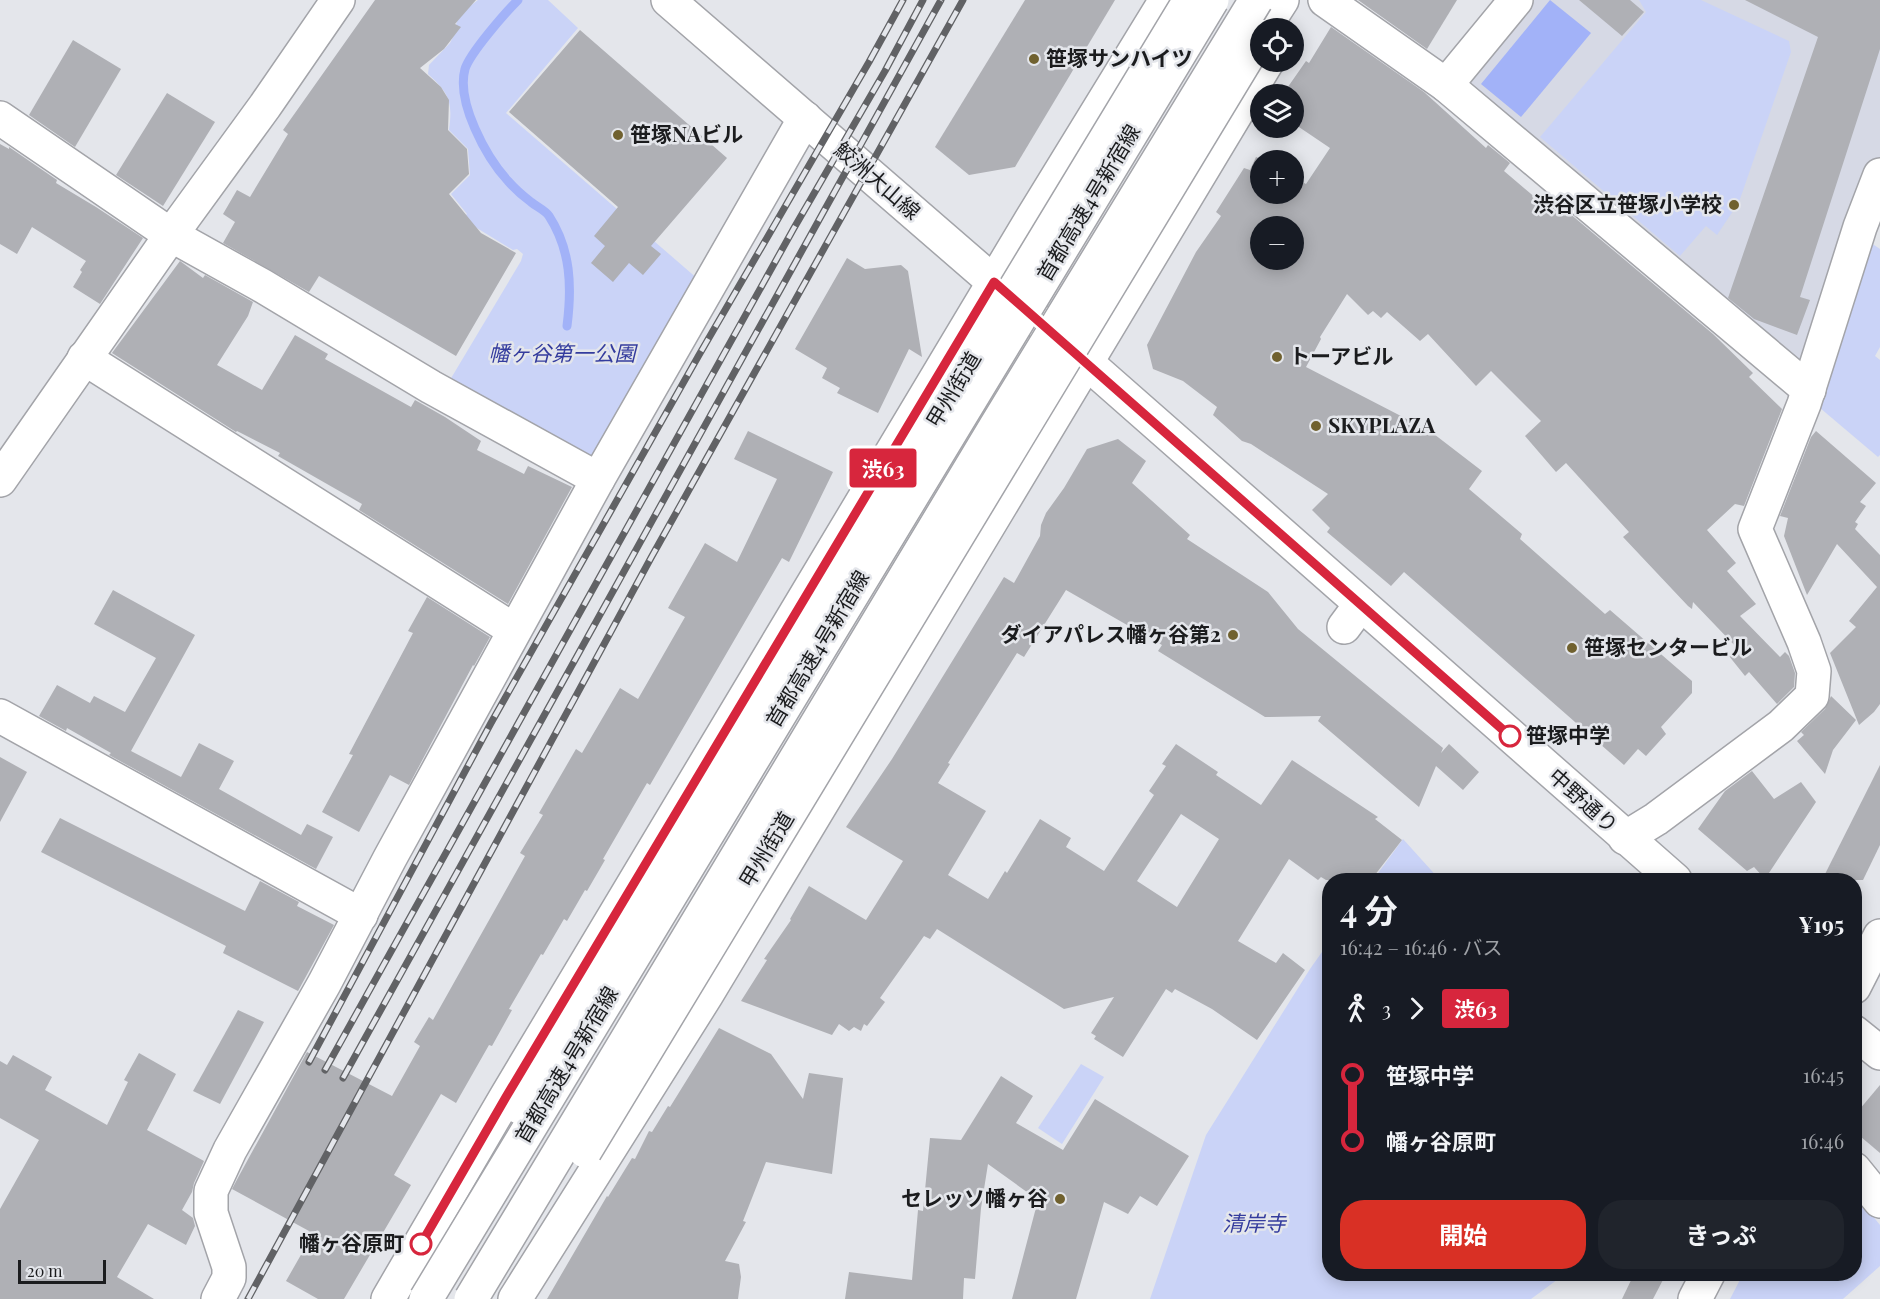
<!DOCTYPE html>
<html lang="ja">
<head>
<meta charset="utf-8">
<style>
	body { margin:0; font-family:"Playfair Display","Noto Sans JP",serif; background:#20242c; color:#f1f3f6; height:100vh; display:flex; flex-direction:column; font-size:22px; white-space:nowrap }
	* { box-sizing:border-box; margin:0 }
	p { font-size:20px; color:#9ea1a6 }
	.icon { flex:none; width:33px; height:33px; fill:none; stroke:currentColor; stroke-width:2; stroke-linecap:round; stroke-linejoin:round }
	.map { position:relative; flex:1; overflow:hidden }
	.drawer { position:absolute; left:1322px; top:873px; width:540px; height:408px; display:flex; flex-direction:column; background:#171b24; border-radius:24px; box-shadow:0 3px 15px #0003 }
	.drawer>* { flex:none }
	.badge { padding:0 12px; border-radius:4px; font-size:21px; line-height:39px }
	.fabs { position:absolute; left:1250px; top:18px; display:grid; gap:12px }
	.fabs a { display:grid; place-items:center; width:54px; height:54px; border-radius:50%; background:#171b24; box-shadow:0 3px 15px #0003; font-size:30px }
	.scale { position:absolute; left:18px; bottom:15px; width:88px; box-sizing:border-box; padding-left:6px; border:3px solid #1b1c1e; border-top:0; font-size:16px; line-height:21px; white-space:nowrap; color:#1b1c1e; -webkit-text-stroke:4px #e4e6eb; paint-order:stroke }
	.map>.badge { position:absolute; translate:-50% -50%; box-shadow:0 0 0 3px #fff }
	.legs { display:flex; align-items:center; gap:9px; height:66px; padding:0 18px; font-size:20px }
	.legs p { margin-inline-start:auto }
	.summary { display:flex; align-items:center; justify-content:space-between; height:102px; padding:0 18px }
	h1 { font-size:33px; font-weight:700; line-height:45px }
	.cta { display:flex; gap:12px; margin-top:auto; padding:12px 18px }
	.cta a { flex:1; height:69px; border-radius:24px; background:#d93025; color:#fff; font-size:24px; font-weight:700; line-height:69px; text-align:center }
	.cta a+a { background:#20242c; color:#f1f3f6 }
	ul { padding:0 18px; list-style:none }
	li { display:flex; align-items:center; gap:21px; height:66px; font-size:22px }
	li i { display:grid; place-items:center; width:9px; height:100%; margin:0 8px; background:currentColor }
	li i::after { content:''; width:15px; height:15px; margin:-8px; border:4px solid; border-radius:50%; background:#171b24 }
	li p { margin-inline-start:auto }
	li:first-child i { background:linear-gradient(#0000 50%,currentColor 0) }
	li:last-child i { background:linear-gradient(currentColor 50%,#0000 0) }
	.map>svg:first-child { display:block }
</style>
</head>
<body>
<div class="map">
<svg width="1880" height="1299" viewBox="0 0 1880 1299">
	<rect width="100%" height="100%" fill="#e4e6eb"/>
	<polygon fill="#d6d9e5" points="1527,0 1880,0 1880,158 1802,372 1458,89"/>
	<g fill="#cad3f7">
		<path d="M478 0H548L578 28 506 113 699 280 592 469 444 390 521 261 523 254 517 249 513 250 462 219 467 214 451 194 470 175 468 149 449 130C453 102 449 93 428 74L429 65 450 43 454 35 457 21 465 10Z"/>
		<polygon points="1639,0 1701,0 1789,41 1791,52 1739,202 1717,235 1706,226 1680,256 1540,137 1646,12"/>
		<polygon points="1868,241 1880,249 1880,347 1875,356 1880,360 1880,455 1878,457 1813,402"/>
		<polygon points="1403,839 1440,880 1373,880"/>
		<polygon points="1329,942 1329,1274 1565,1274 1531,1299 1150,1299 1206,1135 1310,969"/>
		<polygon points="1081,1064 1104,1077 1062,1144 1038,1128"/>
		<polygon points="1854,1193 1880,1225 1880,1266 1843,1299 1730,1299 1743,1274 1854,1274"/>
	</g>
	<polygon fill="#a2b2f8" points="1550,0 1591,33 1521,117 1481,84"/>
	<g fill="none" stroke-linecap="round" stroke-linejoin="round">
		<path stroke="#a2b2f8" stroke-width="9" d="M518 0C505 13 470 53 465 69 456 102 486 157 508 181 515 189 523 196 531 202 537 207 545 210 549 216 571 250 572 287 567 326"/>
	</g>
	<g fill="#afb0b5" fill-rule="evenodd">
		<polygon points="375,0 476,0 455,24 461,27 444,49 420,68 441,87 449,100 448,130 467,149 469,174 449,194 481,233 516,253 456,356 319,276 309,292 223,243 235,222 223,214 237,190 250,197 288,134 283,130"/>
		<polygon points="1025,0 1115,0 1015,167 969,175 935,147"/>
		<polygon points="1358,0 1457,0 1427,49"/>
		<polygon points="1579,0 1630,0 1644,12 1622,36"/>
		<polygon points="1745,0 1880,0 1880,49 1800,297 1810,300 1797,335 1754,319 1728,298 1818,37"/>
		<path d="M1331 27 1424 92 1486 148 1488 145 1510 163 1504 171 1550 210 1556 202 1713 334 1753 373 1749 377 1782 409 1744 506 1735 504 1707 530 1736 563 1727 571 1756 604 1740 616 1780 657 1785 652 1789 656 1795 673 1794 687 1777 704 1749 672 1745 676 1729 656 1738 649 1693 602 1692 609 1688 606 1623 537 1629 532 1566 463 1556 472 1525 436 1541 421 1491 371 1476 386 1428 334 1420 341 1387 312 1381 318 1373 311 1368 315 1347 294 1320 337 1321 339 1306 367 1430 431 1482 471 1469 489 1522 534 1520 539 1605 614 1610 610 1692 681V693L1661 727 1666 734 1646 756 1638 749 1624 765 1404 572 1391 586 1327 532 1330 528 1312 510 1328 494 1251 444 1242 441 1213 415 1217 407 1183 381 1153 369 1147 345 1196 252 1221 216 1216 212 1244 168 1250 170 1256 157 1263 160H1260V194H1293V177L1306 184 1330 148 1293 123V94H1283L1306 61 1309 63ZM1260 226H1293V260H1260Z"/>
		<polygon points="580,30 727,158 651,246 661,254 643,275 629,263 613,282 591,263 605,246 594,236 618,207 509,112"/>
		<polygon points="73,40 121,69 75,147 29,115"/>
		<polygon points="167,93 215,122 163,206 116,175"/>
		<polygon points="0,144 9,149 9,147 57,180 56,183 96,207 143,238 100,304 73,287 82,272 80,270 86,261 32,227 17,254 0,244"/>
		<polygon points="847,258 865,269 901,265 908,271 922,357 909,349 878,413 837,393 840,388 822,378 827,368 795,349"/>
		<polygon points="180,261 203,278 205,275 253,302 248,316 217,365 262,390 295,335 328,354 325,359 411,407 415,400 445,417 481,441 477,450 524,474 528,466 572,487 508,604 359,510 362,504 278,456 280,453 237,431 236,432 112,353"/>
		<polygon points="748,431 833,472 789,562 782,558 650,785 647,783 603,859 605,860 587,891 585,890 567,921 564,919 543,955 541,954 509,1009 512,1010 492,1046 489,1045 456,1103 441,1094 394,1175 411,1185 344,1299 318,1299 286,1281 310,1239 306,1236 309,1231 232,1189 240,1174 307,1052 392,1096 420,1046 414,1042 429,1017 433,1020 525,856 520,853 543,815 539,813 576,749 582,753 620,688 638,699 685,617 668,608 705,543 737,562 777,479 734,459"/>
		<polygon points="1816,431 1876,483 1860,502 1866,506 1855,522 1858,524 1855,529 1880,555 1880,704 1874,712 1859,725 1830,653 1856,627 1849,621 1877,587 1837,544 1807,595 1784,536 1788,518 1780,516 1811,437"/>
		<path d="M1118 439 1146 461 1132 483 1190 535 1187 539 1268 592 1298 629 1443 748 1441 753 1449 744 1479 772 1463 790 1436 766 1419 807 1318 721 1321 716 1265 717 1158 651 1162 645 1066 590 1024 657 1017 653 948 763 950 764 938 783 986 811 948 875 988 899 1005 871 1007 873 1040 819 1071 838 1066 847 1104 871 1154 795 1149 791 1166 766 1162 764 1176 744 1218 772 1216 775 1261 805 1292 760 1378 817 1375 819 1402 840 1371 880H1326L1321 877 1318 880 1289 859 1238 941 1276 963 1283 953 1305 970 1257 1040 1212 1009 1175 989 1172 993 1166 989 1123 1057 1094 1039 1096 1036 1091 1033 1114 997 1064 1009 937 929 930 939 924 936 880 998 885 1002 867 1026 864 1024 861 1031 854 1027 849 1031 839 1024 832 1035 741 1001 767 960 764 959 791 920 790 919 809 886 866 920 903 861 846 827 892 759 1004 577 1014 583 1040 536 1041 525 1046 513 1064 488 1087 449ZM1181 814 1219 839 1177 907 1137 881Z"/>
		<polygon points="113,590 195,635 131,751 181,777 199,743 234,761 219,789 301,835 307,824 333,837 316,869 109,755 111,753 67,728 66,731 39,716 57,685 90,703 94,696 125,712 156,658 94,624"/>
		<polygon points="427,597 490,637 474,666 473,665 409,785 390,775 359,832 322,812 353,755 349,754 413,633 408,631"/>
		<polygon points="1831,696 1856,720 1833,750 1825,774 1797,741 1804,735 1801,732 1825,709"/>
		<polygon points="0,757 27,772 0,822"/>
		<polygon points="1880,765 1880,845 1863,880 1822,880"/>
		<polygon points="1752,771 1774,799 1801,782 1816,802 1765,879 1754,867 1747,871 1698,829 1725,791"/>
		<polygon points="60,818 245,911 260,881 299,902 297,906 334,925 298,991 223,953 226,946 41,852"/>
		<polygon points="238,1010 264,1022 220,1104 193,1091"/>
		<polygon points="719,1028 771,1054 803,1099 809,1073 843,1078 832,1174 766,1162 743,1221 746,1222 725,1261 739,1264 741,1277 738,1299 547,1299 607,1196 608,1197 632,1158 635,1159 649,1131 652,1132 668,1106 670,1107"/>
		<polygon points="139,1053 176,1074 147,1130 204,1161 194,1183 192,1192 182,1210 193,1218 195,1226 186,1245 148,1224 117,1277 154,1299 0,1299 0,1209 39,1140 0,1118 0,1061 7,1065 13,1055 52,1077 45,1090 107,1125 128,1082 124,1080"/>
		<polygon points="1001,1076 1033,1096 1016,1123 1063,1150 1095,1099 1189,1156 1157,1206 1140,1196 1128,1214 1104,1202 1076,1299 1012,1299 1038,1200 988,1164 981,1208 975,1279 964,1278 963,1299 845,1299 849,1272 912,1280 918,1210 923,1211 930,1138 961,1140"/>
		<polygon points="1880,1085 1880,1153 1854,1131 1854,1116"/>
		<polygon points="1634,1274 1666,1274 1653,1299 1622,1299"/>
	</g>
	<g fill="none" stroke-linecap="round" stroke-linejoin="round">
		<defs>
			<g id="minor">
				<polyline points="1325,0 1446,85 1809,390"/>
				<polyline points="1446,85 1516,0"/>
				<polyline points="0,118 171,235 261,285 431,387 598,479"/>
				<polyline points="84,358 514,630"/>
				<polyline points="0,480 171,235 265,106 338,0"/>
				<polyline points="1344,627 1361,604"/>
				<polyline points="0,716 361,915"/>
				<polyline points="1625,838 1656,819 1781,726 1812,696 1814,671 1804,642 1755,529 1804,404 1860,227 1880,175"/>
				<polyline points="1854,1169 1880,1201"/>
				<polyline points="218,1299 229,1278 229,1267 211,1213 211,1191 230,1150 324,984 390,858 598,479 805,118"/>
			</g>
			<g id="secondary">
				<polyline points="668,0 1086,362 1675,880"/>
				<polyline points="1854,987 1880,936"/>
				<polyline points="1854,1032 1880,1053"/>
				<polyline points="1695,1299 1708,1274"/>
			</g>
			<g id="trunk">
				<polyline points="1264,28 1282,0"/>
				<polyline points="388,1299 506,1097 1031,220 1166,0"/>
				<polyline points="515,1299 707,994 1267,62"/>
			</g>
		</defs>
		<use href="#minor" stroke="#a3a4a9" stroke-width="36"/>
		<use href="#secondary" stroke="#a3a4a9" stroke-width="36"/>
		<use href="#trunk" stroke="#a3a4a9" stroke-width="36"/>
		<use href="#minor" stroke="#fff" stroke-width="33"/>
		<use href="#secondary" stroke="#fff" stroke-width="33"/>
		<use href="#trunk" stroke="#fff" stroke-width="33"/>
		<defs>
			<g id="rail">
				<polyline points="309,1062 491,723 699,355 869,62 903,0"/>
				<polyline points="325,1070 794,228 885,71 923,0"/>
				<polyline points="343,1078 941,0"/>
				<polyline points="248,1299 652,556 963,0"/>
			</g>
		</defs>
		<use href="#rail" stroke="#616265" stroke-width="7"/>
		<use href="#rail" stroke="#e4e6eb" stroke-width="4.5" stroke-dasharray="14" stroke-linecap="butt"/>
		<defs>
			<g id="trunk-bridge">
				<polyline points="519,1107 1190,0"/>
				<polyline points="585,1151 1260,36"/>
			</g>
			<g id="motorway-bridge">
				<polyline points="426,1299 1212,0"/>
				<polyline points="471,1299 996,426 1256,0"/>
			</g>
		</defs>
		<use href="#trunk-bridge" stroke="#a3a4a9" stroke-width="36" stroke-linecap="butt"/>
		<use href="#motorway-bridge" stroke="#a3a4a9" stroke-width="36" stroke-linecap="butt"/>
		<use href="#trunk-bridge" stroke="#fff" stroke-width="33"/>
		<use href="#motorway-bridge" stroke="#fff" stroke-width="33"/>
	</g>
	<g fill="none" stroke-linecap="round" stroke-linejoin="round">
		<defs>
			<polyline id="line-1" points="421,1244 506,1097 994,282 1510,736"/>
		</defs>
		<use href="#line-1" stroke="#fff" stroke-width="14"/>
		<use href="#line-1" stroke="#d7263d" stroke-width="9"/>
	</g>
	<g fill="#70612f" stroke="#e4e6eb" stroke-width="2">
		<circle cx="1034" cy="59" r="6"/>
		<circle cx="618" cy="135" r="6"/>
		<circle cx="1734" cy="205" r="6"/>
		<circle cx="1277" cy="357" r="6"/>
		<circle cx="1316" cy="426" r="6"/>
		<circle cx="1233" cy="635" r="6"/>
		<circle cx="1572" cy="648" r="6"/>
		<circle cx="1060" cy="1199" r="6"/>
	</g>
	<g fill="#fff" stroke="#d7263d" stroke-width="3">
		<circle cx="1510" cy="736" r="10"/>
		<circle cx="421" cy="1244" r="10"/>
	</g>
	<g text-anchor="middle" stroke-width="5" stroke-linejoin="round" paint-order="stroke">
		<g font-size="21" font-weight="bold" fill="#1b1c1e" stroke="#e4e6eb" text-anchor="start">
			<text x="1046" y="66">笹塚サンハイツ</text>
			<text x="630" y="142">笹塚NAビル</text>
			<text x="1722" y="212" text-anchor="end">渋谷区立笹塚小学校</text>
			<text x="1289" y="364">トーアビル</text>
			<text x="1328" y="433">SKYPLAZA</text>
			<text x="1221" y="642" text-anchor="end">ダイアパレス幡ヶ谷第2</text>
			<text x="1584" y="655">笹塚センタービル</text>
			<text x="1048" y="1206" text-anchor="end">セレッソ幡ヶ谷</text>
		</g>
		<g font-size="21" fill="#1b1c1e" stroke="#e4e6eb">
			<text transform="translate(877 181) rotate(41)" y="7">鮫洲大山線</text>
			<text transform="translate(1089 203) rotate(-59)" y="7">首都高速4号新宿線</text>
			<text transform="translate(954 390) rotate(-59)" y="7">甲州街道</text>
			<text transform="translate(818 649) rotate(-59)" y="7">首都高速4号新宿線</text>
			<text transform="translate(1583 801) rotate(42)" y="7">中野通り</text>
			<text transform="translate(767 850) rotate(-59)" y="7">甲州街道</text>
			<text transform="translate(567 1065) rotate(-59)" y="7">首都高速4号新宿線</text>
		</g>
		<g font-size="21" font-style="italic" fill="#343c9e" stroke="#e4e6eb">
			<text x="562" y="361">幡ヶ谷第一公園</text>
			<text x="1254" y="1231">清岸寺</text>
		</g>
		<g font-size="21" font-weight="bold" fill="#1b1c1e" stroke="#e4e6eb" text-anchor="start">
			<text x="1526" y="743">笹塚中学</text>
			<text x="404" y="1251" text-anchor="end">幡ヶ谷原町</text>
		</g>
	</g>
</svg>
<div class="fabs">
<a><svg class="icon" aria-label="locate" viewBox="0 0 24 24"><circle cx="12" cy="12" r="6"/><path d="M12 2v4M12 18v4M2 12h4M18 12h4"/></svg></a>
<a><svg class="icon" aria-label="layers" viewBox="0 0 24 24"><path d="M12 4l9 5-9 5-9-5zM3 14l9 5 9-5"/></svg></a>
<a>+</a>
<a>−</a>
</div>
<div class="scale">20 m</div>
<b class="badge" style="left:883px;top:468px;background:#d7263d;color:#fff">渋63</b>
<section class="drawer">
<div class="summary"><div><h1>4 分</h1><p>16:42 – 16:46 · バス</p></div><b>¥195</b></div>
<div class="legs"><svg class="icon" aria-label="walk" viewBox="0 0 24 24"><circle cx="13" cy="4" r="2"/><path d="M13 8l-2 6 4 7M11 14l-3 7M7 12l3-4h3l4 4"/></svg>3<svg class="icon" aria-label="forward" viewBox="0 0 24 24"><path d="M9 5l7 7-7 7"/></svg><b class="badge" style="background:#d7263d;color:#fff">渋63</b></div>
<ul>
<li><i style="color:#d7263d"></i><b>笹塚中学</b><p>16:45</p></li>
<li><i style="color:#d7263d"></i><b>幡ヶ谷原町</b><p>16:46</p></li>
</ul>
<div class="cta"><a>開始</a><a>きっぷ</a></div>
</section>
</div>
</body>
</html>
